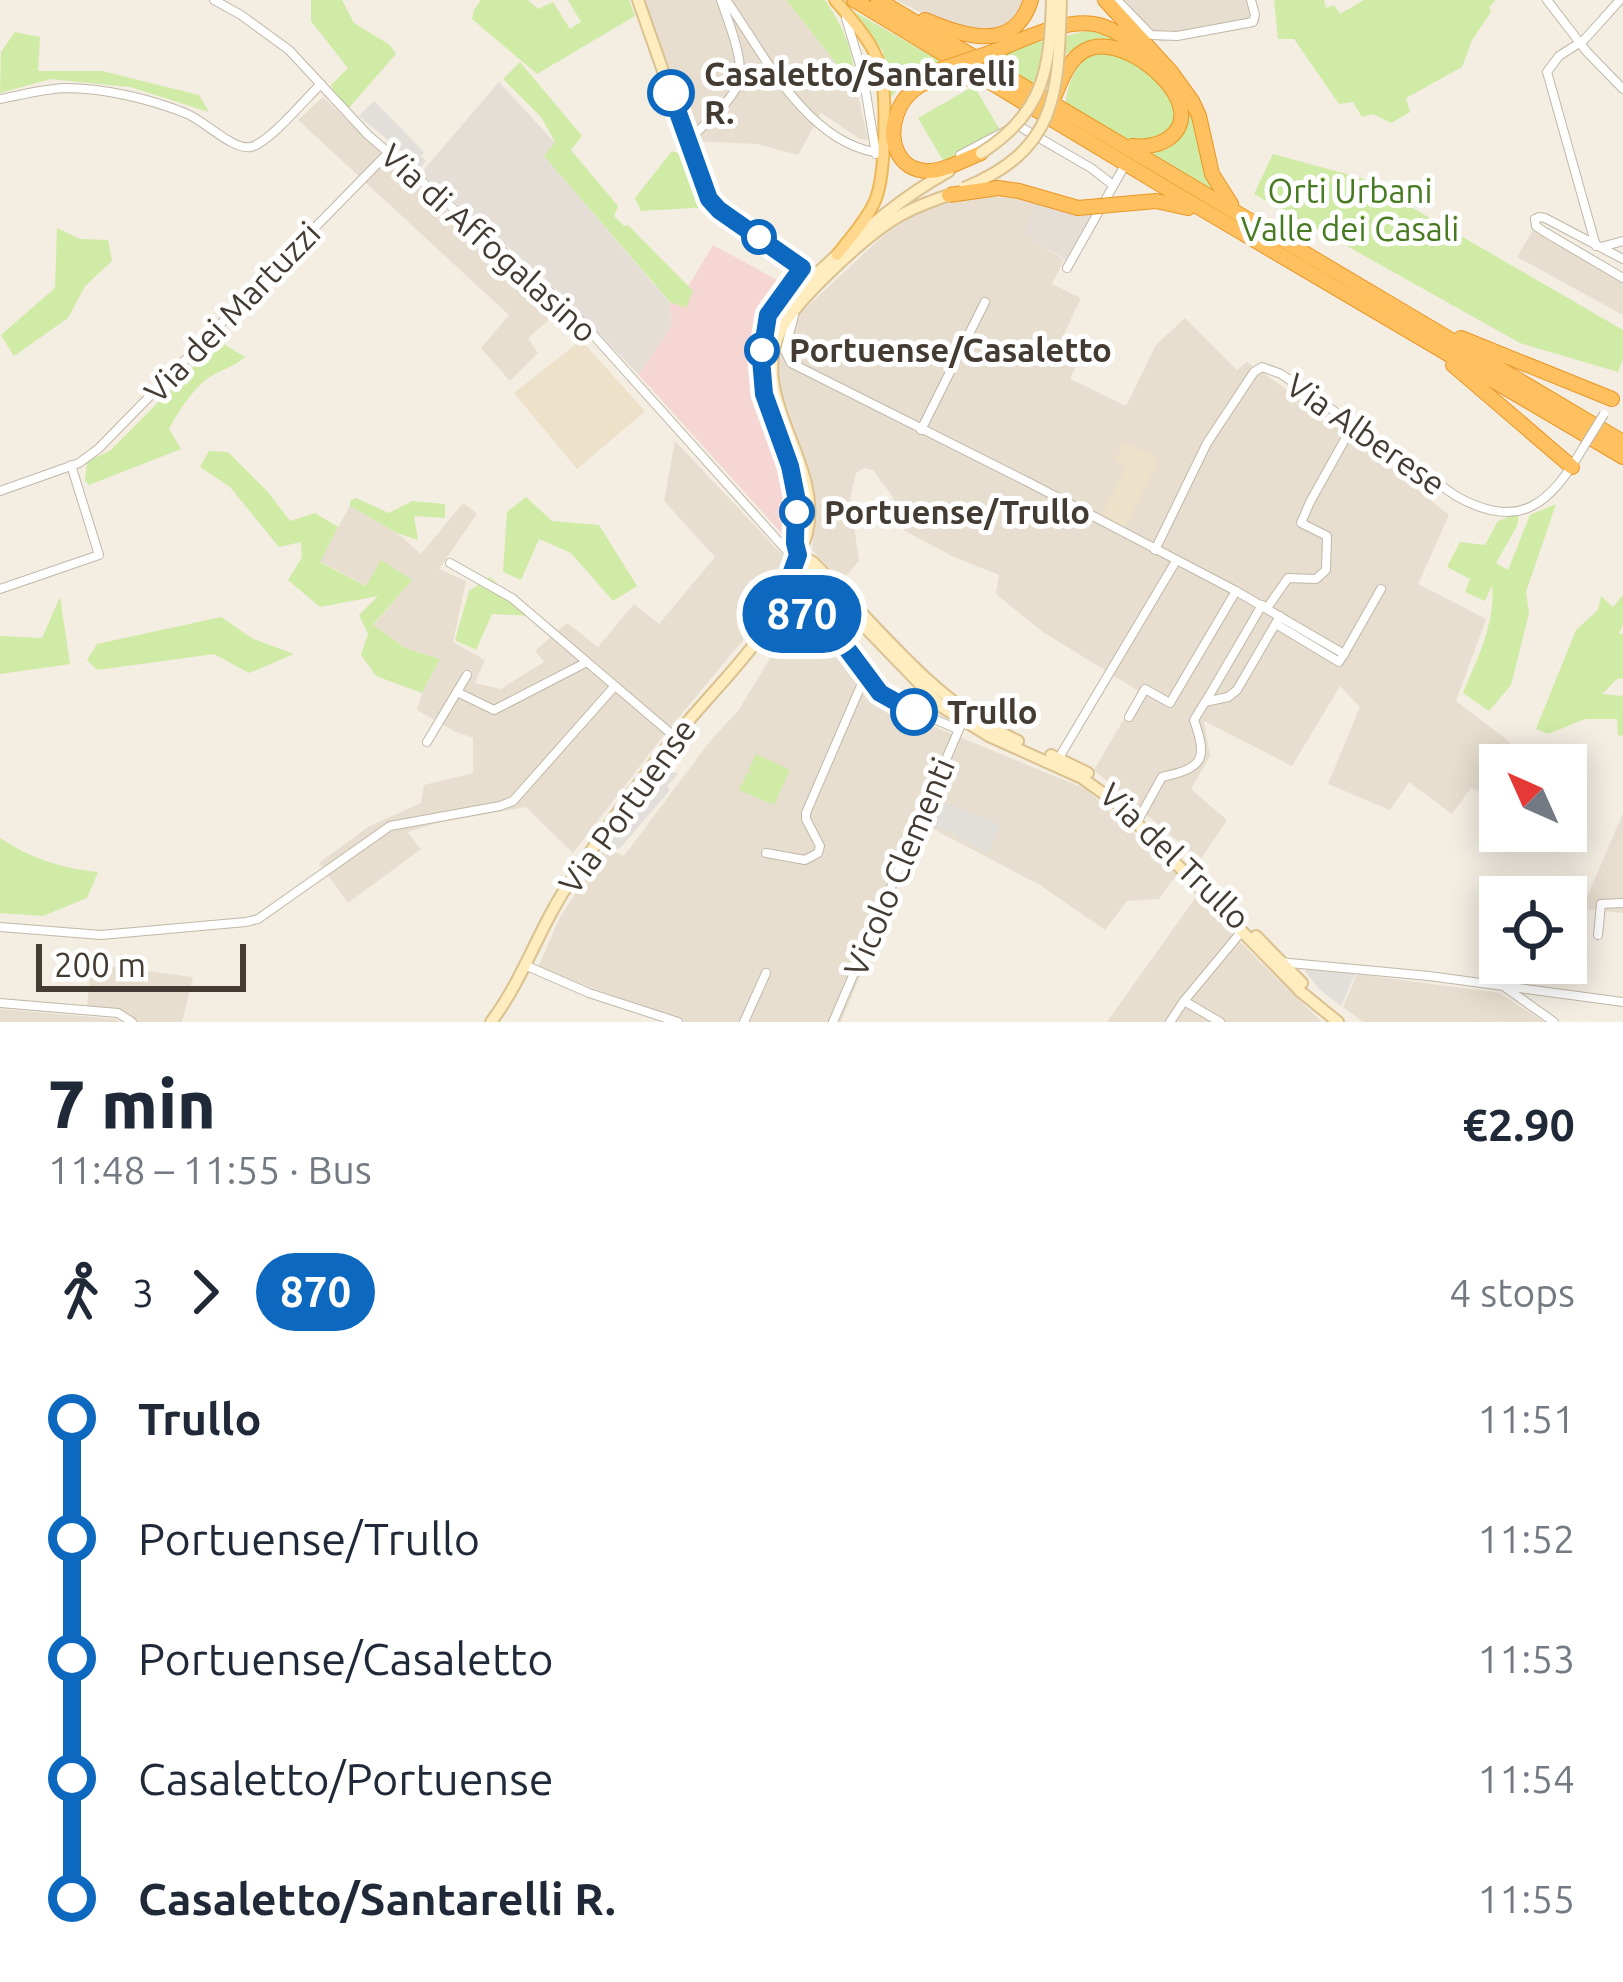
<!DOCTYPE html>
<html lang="en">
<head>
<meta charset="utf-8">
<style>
	body { margin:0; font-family:Ubuntu,sans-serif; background:#f2f2f3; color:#1f2937; height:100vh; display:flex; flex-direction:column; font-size:45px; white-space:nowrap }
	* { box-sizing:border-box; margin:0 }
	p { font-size:39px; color:#747a83 }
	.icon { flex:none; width:66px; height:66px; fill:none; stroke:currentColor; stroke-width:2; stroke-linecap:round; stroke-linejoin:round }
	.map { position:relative; height:1022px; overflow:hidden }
	.panel { display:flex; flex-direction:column; background:#fff; flex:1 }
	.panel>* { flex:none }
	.badge { padding:0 24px; border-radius:39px; font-size:42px; line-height:78px }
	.needle { width:78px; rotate:315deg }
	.buttons { position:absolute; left:1479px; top:744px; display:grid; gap:24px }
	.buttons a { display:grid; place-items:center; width:108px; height:108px; border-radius:0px; background:#fff; box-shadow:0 6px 30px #0003; font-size:60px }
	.scale { position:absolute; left:36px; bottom:30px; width:210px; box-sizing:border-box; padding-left:12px; border:6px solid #443c32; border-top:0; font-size:33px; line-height:42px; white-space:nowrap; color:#443c32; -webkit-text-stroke:9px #fff; paint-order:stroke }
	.map>.badge { position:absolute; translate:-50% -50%; box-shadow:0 0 0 6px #fff }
	.legs { display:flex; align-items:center; gap:18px; height:132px; padding:0 48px; font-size:39px }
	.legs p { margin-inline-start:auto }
	.summary { display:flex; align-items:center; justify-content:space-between; height:204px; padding:0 48px }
	h1 { font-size:66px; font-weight:800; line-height:90px }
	ul { padding:0 48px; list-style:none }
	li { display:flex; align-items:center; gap:42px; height:120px; font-size:45px }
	li i { display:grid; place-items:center; width:18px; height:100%; margin:0 15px; background:currentColor }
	li i::after { content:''; width:30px; height:30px; margin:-15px; border:9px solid; border-radius:50%; background:#fff }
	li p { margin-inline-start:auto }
	li:first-child i { background:linear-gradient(#0000 50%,currentColor 0) }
	li:last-child i { background:linear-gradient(currentColor 50%,#0000 0) }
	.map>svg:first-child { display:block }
</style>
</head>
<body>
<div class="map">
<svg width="1623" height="1022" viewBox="0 0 1623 1022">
	<rect width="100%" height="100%" fill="#f3ede2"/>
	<g fill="#e7decf">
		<polygon points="642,0 786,0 841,69 855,82 868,140 860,139 821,113 798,155 757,144 692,141 664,54"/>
		<polygon points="896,0 1026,0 1012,23 981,34 934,19"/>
		<polygon points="1121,0 1254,0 1260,23 1161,42"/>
		<polygon points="323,97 392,164 560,310 528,338 538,353 510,381 481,348 509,315 298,120"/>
		<polygon points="982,196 1036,200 1026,235 1064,260 1052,284 1081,298 1064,334 1086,345 1070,379 1126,406 1156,345 1185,318 1237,370 1247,362 1331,420 1449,515 1418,584 1486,619 1456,701 1511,743 1504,765 1500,765 1500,779 1495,797 1471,788 1452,814 1409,782 1390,810 1328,784 1360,707 1340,686 1292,766 1204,721 1210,756 1191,789 1227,820 1200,860 1094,770 1140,692 1043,632 996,594 999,575 954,557 905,531 898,519 893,497 873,470 864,468 856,473 850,498 859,561 842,580 812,550 815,515 811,475 779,383 780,357 796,317 884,235 913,215 953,199"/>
		<polygon points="1533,230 1623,282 1623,315 1517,257"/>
		<polygon points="675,441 788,561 785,573 762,617 660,740 573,853 526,807 442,822 407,832 421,849 348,903 319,863 368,827 421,803 424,785 473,773 473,738 454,731 417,710 422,693 440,659 405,648 373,626 412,580 367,586 319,561 350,506 397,533 421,554 463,503 477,514 439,569 466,581 453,642 485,660 475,683 501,689 544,662 535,651 567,623 598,647 634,604 659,624 715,557 664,501"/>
		<polygon points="797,615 835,637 847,651 876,700 886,707 1086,789 1177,874 1159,899 1127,901 1105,930 1040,885 924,824 841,1022 685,1022 538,968 559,919 605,848 624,856 711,740 738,711"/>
		<polygon points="1623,813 1623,913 1582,909"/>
		<polygon points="1196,897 1267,969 1322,1022 1107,1022"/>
		<polygon points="91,964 193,977 182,1022 137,1022 127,1012 87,1007"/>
		<polygon points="1357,974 1499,993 1544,1022 1363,1022 1343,1007"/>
		<polygon points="0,1009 115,1019 120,1022 0,1022"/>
	</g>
	<g fill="#e4ded7">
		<polygon points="499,82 555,143 544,156 670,303 672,325 639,375 549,282 421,173"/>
		<polygon points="1036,200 1092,213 1066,260 1025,235"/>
	</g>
	<g fill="#ede1ca">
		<polygon points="581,340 645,411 577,469 514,393"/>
		<polygon points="1124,442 1159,459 1125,527 1117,523 1115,526 1100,518 1127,466 1115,459"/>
	</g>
	<polygon fill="#f5d6d3" points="713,245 781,282 755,333 750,370 764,420 787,482 786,538 639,375 672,325 670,303 682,297"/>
	<g fill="#d0eba6">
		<polygon points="311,0 342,0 354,23 390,45 396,54 347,110 335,95 331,85 348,68 311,21"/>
		<polygon points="481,0 528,0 538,9 553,2 570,29 581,22 568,0 629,0 635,16 537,74 472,19 474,10"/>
		<path d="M786 0H825C843 27 853 49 855 82L841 69Z"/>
		<polygon points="1274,0 1324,0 1326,8 1334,5 1340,14 1364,0 1496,0 1489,7 1491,12 1472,40 1462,67 1406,98 1410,112 1391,123 1373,114 1362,117 1353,102 1339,104 1294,39 1278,39"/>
		<polygon points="846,7 944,63 913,72 889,99 883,51"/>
		<path d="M1096 29C1110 36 1126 41 1139 50 1194 87 1203 141 1221 199L1148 153C1243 139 1139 26 1084 44 1065 51 1046 71 1031 84L987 60 1029 44Z"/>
		<polygon points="15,32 40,37 38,71 102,71 199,95 209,112 130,87 51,79 0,93 1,52"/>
		<path d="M1095 51C1136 52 1165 80 1178 117L1172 134 1138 143 1113 135 1065 105C1068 82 1076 63 1095 51Z"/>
		<polygon points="520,62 582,136 571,150 618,206 614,216 624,226 628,225 693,291 686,308 670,302 544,156 555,142 541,117 503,79"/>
		<polygon points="974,86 1000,130 944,162 918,118"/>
		<polygon points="672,151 686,156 710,207 641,211 635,198"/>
		<polygon points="1273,154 1361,178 1623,330 1623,359 1618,372 1520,343 1254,194"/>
		<polygon points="57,228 80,239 108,240 112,261 85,286 68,318 14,356 1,335 55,288"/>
		<path d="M219 341 245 357C234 367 220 370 208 378 193 389 178 412 169 429L181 449 89 485 85 480 87 462 111 450Z"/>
		<polygon points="209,451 228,452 268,492 290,521 315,513 338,527 320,562 366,586 381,560 412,580 373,625 405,648 440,659 422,693 376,676 361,655 368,634 359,615 378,596 320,607 288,580 302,557 301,542 279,547 230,487 200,467"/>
		<polygon points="526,497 552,521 599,525 637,586 613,601 571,553 539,539 521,580 503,572 507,512"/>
		<polygon points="356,498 389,513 412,501 445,504 445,518 414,516 418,540 397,533 350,506 350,501"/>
		<path d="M1556 504 1526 592 1529 613 1511 685 1489 711 1463 693C1477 659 1496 623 1492 585L1485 601 1465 592 1470 579 1447 567 1460 542 1485 545 1498 521 1519 513 1517 526 1496 563 1508 570 1530 515Z"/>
		<polygon points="490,577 532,616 492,614 476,650 455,640 469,591"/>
		<polygon points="1623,595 1623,624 1619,634 1623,634 1623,679 1618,678 1602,694 1623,696 1623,735 1618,736 1617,719 1585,719 1548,734 1536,729 1576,630 1598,610 1601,596 1613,607"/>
		<polygon points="60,597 70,664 0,674 0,636 42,638"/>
		<polygon points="221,617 253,639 294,654 249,673 214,654 97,670 87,660 97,644"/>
		<polygon points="756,754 790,770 774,805 739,790 747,773 755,775 748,771"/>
		<path d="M0 838C29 858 64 869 98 872L87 898 43 916 0 913Z"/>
	</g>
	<g fill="#e2dfdb">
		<polygon points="374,101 424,152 421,156 426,161 421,167 359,116"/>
		<polygon points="663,769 678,774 667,786 670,790 621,847 612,851 605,848"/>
		<polygon points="932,797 1000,825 987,854 952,832 922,823"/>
		<polygon points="1307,969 1356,972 1341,1006 1319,989 1305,971"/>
	</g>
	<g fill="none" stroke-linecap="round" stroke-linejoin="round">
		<defs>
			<g id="street">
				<polyline points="214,0 241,15 289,50 368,135 570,309 780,543 786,550 798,555"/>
				<path d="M726 0C763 52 804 139 874 152"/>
				<polyline points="1117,0 1151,35 1177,36 1253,22 1255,15 1251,0"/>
				<polyline points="1547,0 1587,52 1623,89"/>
				<polyline points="846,18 863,75 876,154"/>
				<path d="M0 99C21 95 43 89 65 88 104 88 150 99 185 113 204 120 233 151 251 147 271 141 304 100 321 84"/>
				<path d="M687 142C703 125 729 105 738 84 746 63 728 21 721 0"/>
				<polyline points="960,155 1017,125 1091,168 1113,185"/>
				<polyline points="1535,219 1536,226 1543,231 1623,278"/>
				<polyline points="1535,219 1539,217 1545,218 1623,259"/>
				<polyline points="1596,246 1547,72 1559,56 1584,40 1620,0"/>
				<polyline points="1601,247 1623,241"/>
				<polyline points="1067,268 1125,165"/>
				<polyline points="794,315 785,351 791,363 1030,483 1236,591 1344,654"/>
				<polyline points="921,430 985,302"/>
				<polyline points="0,491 79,463 98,449 388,153"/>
				<path d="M1155 550 1207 443 1254 372 1262 367 1281 374 1456 496C1520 532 1550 504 1583 448"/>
				<polyline points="450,563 512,598 675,737"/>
				<polyline points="0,589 99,555 71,465"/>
				<polyline points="782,603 835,632 886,698 957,729"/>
				<polyline points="1267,608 1288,578 1316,579 1326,570 1327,536 1301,523 1310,502 1353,425"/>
				<polyline points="1276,624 1339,662 1344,654"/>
				<polyline points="1344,654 1381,589"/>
				<polyline points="457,692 494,710 587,662"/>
				<polyline points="1206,701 1262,605"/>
				<polyline points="1129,717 1145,689 1170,703 1236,591"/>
				<polyline points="427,742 467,675"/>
				<polyline points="1057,761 1176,561"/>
				<path d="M1137 822 1162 777C1203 768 1208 760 1194 720L1205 702 1228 697 1237 690 1280 616"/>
				<polyline points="766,853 805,860 818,853 820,846 806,819 806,813 866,674"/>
				<polyline points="0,927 101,935 246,922 258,919 390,826 500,806 513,801 614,687"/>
				<polyline points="1598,935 1601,904 1623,903"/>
				<polyline points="1279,962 1429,976 1623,1002"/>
				<polyline points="527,966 589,993 678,1022"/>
				<polyline points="1506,988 1554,1022"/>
				<polyline points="1184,1001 1220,1022"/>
				<polyline points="0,1003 118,1013 132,1022"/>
				<polyline points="744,1022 766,973"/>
				<polyline points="833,1022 963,720"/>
				<polyline points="1170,1022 1184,1001 1242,931"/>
			</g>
			<g id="secondary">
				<path d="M638 0 708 199 725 214 801 266C794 291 770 300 763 332"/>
				<path d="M949 171C902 197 864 230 825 266 805 285 783 303 770 328 763 342 760 357 761 373 762 410 785 442 793 478 799 505 791 535 800 560L942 707 989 736 1082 778 1118 804 1301 992 1338 1022"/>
				<path d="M801 556 813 562C877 625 934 704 1018 741"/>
				<polyline points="784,601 811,573"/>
				<polyline points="1051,755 1088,773"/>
				<polyline points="1256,936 1302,983"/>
				<path d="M491 1022C525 977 540 924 572 879 604 831 638 783 674 738 706 698 753 654 777 610 786 593 791 576 797 559 800 550 805 542 807 533 824 462 747 399 781 330 795 301 863 239 891 221 909 209 928 202 949 195"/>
			</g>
			<path id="primary" d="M835 0C850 18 870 39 878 61 888 88 886 175 875 201 866 221 850 238 837 255"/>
			<g id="highway">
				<polyline points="854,0 1161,185 1623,457"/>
				<polyline points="878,0 1623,442"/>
				<polyline points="1105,0 1171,72 1192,101 1199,116 1212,174 1231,204"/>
				<path d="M925 20C964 36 1014 54 1031 0"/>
				<path d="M995 51C1025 39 1066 17 1099 25 1114 29 1129 40 1142 48"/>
				<path d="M1054 97C1061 81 1068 60 1084 51 1115 34 1164 70 1177 98 1193 131 1162 150 1132 146"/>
				<path d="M981 153C965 159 945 171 928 171 868 170 886 52 982 82"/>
				<polyline points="1122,204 1156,201 1188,208"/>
				<polyline points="1461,338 1612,399"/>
				<polyline points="1453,365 1572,467"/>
			</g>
		</defs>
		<use href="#street" stroke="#c1b7a7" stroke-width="10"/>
		<use href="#secondary" stroke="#dac18f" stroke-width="14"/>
		<use href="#primary" stroke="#eeb755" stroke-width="14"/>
		<use href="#highway" stroke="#ea9624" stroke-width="16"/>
		<use href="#street" stroke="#fff" stroke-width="8"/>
		<use href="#secondary" stroke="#ffecbf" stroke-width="10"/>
		<use href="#primary" stroke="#ffd88e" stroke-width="10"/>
		<use href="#highway" stroke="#ffc160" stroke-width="14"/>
		<defs>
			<polyline id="street-bridge" points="1583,448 1604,414"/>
			<g id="secondary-bridge">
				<path d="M981 153C1044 113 1050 69 1052 0"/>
				<path d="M964 188C1060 149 1058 90 1061 0"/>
			</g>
			<g id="highway-bridge">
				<polyline points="930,73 995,51"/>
				<polyline points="949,195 998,188 1019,191 1078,208 1122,204"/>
			</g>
		</defs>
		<use href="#street-bridge" stroke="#c1b7a7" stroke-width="10" stroke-linecap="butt"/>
		<use href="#secondary-bridge" stroke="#dac18f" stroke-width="14" stroke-linecap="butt"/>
		<use href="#highway-bridge" stroke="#ea9624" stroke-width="16" stroke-linecap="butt"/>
		<use href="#street-bridge" stroke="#fff" stroke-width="8"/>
		<use href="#secondary-bridge" stroke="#ffecbf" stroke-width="10"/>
		<use href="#highway-bridge" stroke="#ffc160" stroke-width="14"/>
	</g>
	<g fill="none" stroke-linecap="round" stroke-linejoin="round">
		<defs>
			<polyline id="line-1" points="671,93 709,199 719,210 802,268 768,315 761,359 764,394 790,466 796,496 795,543 798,555 781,602 833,630 880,693 914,712"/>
		</defs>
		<use href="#line-1" stroke="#fff" stroke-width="27"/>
		<use href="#line-1" stroke="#0c69bf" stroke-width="18"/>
	</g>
	<g fill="#fff" stroke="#0c69bf" stroke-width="6">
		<circle cx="671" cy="93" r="21"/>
		<circle cx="759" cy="237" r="15"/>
		<circle cx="762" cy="350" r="15"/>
		<circle cx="797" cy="512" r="15"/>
		<circle cx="914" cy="712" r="21"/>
	</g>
	<g text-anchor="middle" stroke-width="10" stroke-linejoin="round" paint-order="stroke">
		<g font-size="33" font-weight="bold" fill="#443c32" stroke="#fff" text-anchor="start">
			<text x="704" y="86">Casaletto/Santarelli<tspan x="704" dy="38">R.</tspan></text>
			<text x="789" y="362">Portuense/Casaletto</text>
			<text x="824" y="524">Portuense/Trullo</text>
			<text x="947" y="724">Trullo</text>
		</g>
		<g font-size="33" fill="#487a21" stroke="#fff">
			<text x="1350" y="203">Orti Urbani<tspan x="1350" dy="38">Valle dei Casali</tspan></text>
		</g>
		<g font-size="33" fill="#443c32" stroke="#fff">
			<text transform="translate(489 243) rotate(42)" y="12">Via di Affogalasino</text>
			<text transform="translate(232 312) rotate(-46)" y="12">Via dei Martuzzi</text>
			<text transform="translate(1366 434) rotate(35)" y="12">Via Alberese</text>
			<text transform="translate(627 806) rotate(-54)" y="12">Via Portuense</text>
			<text transform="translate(1175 856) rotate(44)" y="12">Via del Trullo</text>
			<text transform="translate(899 867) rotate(-67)" y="12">Vicolo Clementi</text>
		</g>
	</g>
</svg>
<div class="buttons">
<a><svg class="needle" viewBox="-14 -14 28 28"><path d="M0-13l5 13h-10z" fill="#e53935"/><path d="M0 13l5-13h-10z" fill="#747a83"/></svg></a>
<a><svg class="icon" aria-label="locate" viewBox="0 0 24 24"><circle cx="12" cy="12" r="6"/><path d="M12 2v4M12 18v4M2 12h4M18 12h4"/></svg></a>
</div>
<div class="scale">200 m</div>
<b class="badge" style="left:802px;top:614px;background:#0c69bf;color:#fff">870</b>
</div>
<section class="panel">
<div class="summary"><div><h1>7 min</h1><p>11:48 – 11:55 · Bus</p></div><b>€2.90</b></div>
<div class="legs"><svg class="icon" aria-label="walk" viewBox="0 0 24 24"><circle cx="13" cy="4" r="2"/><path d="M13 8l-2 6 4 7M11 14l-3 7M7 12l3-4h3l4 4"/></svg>3<svg class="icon" aria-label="forward" viewBox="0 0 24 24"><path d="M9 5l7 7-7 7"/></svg><b class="badge" style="background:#0c69bf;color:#fff">870</b><p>4 stops</p></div>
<ul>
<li><i style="color:#0c69bf"></i><b>Trullo</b><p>11:51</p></li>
<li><i style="color:#0c69bf"></i><span>Portuense/Trullo</span><p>11:52</p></li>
<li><i style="color:#0c69bf"></i><span>Portuense/Casaletto</span><p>11:53</p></li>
<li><i style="color:#0c69bf"></i><span>Casaletto/Portuense</span><p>11:54</p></li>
<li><i style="color:#0c69bf"></i><b>Casaletto/Santarelli R.</b><p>11:55</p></li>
</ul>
</section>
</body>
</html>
